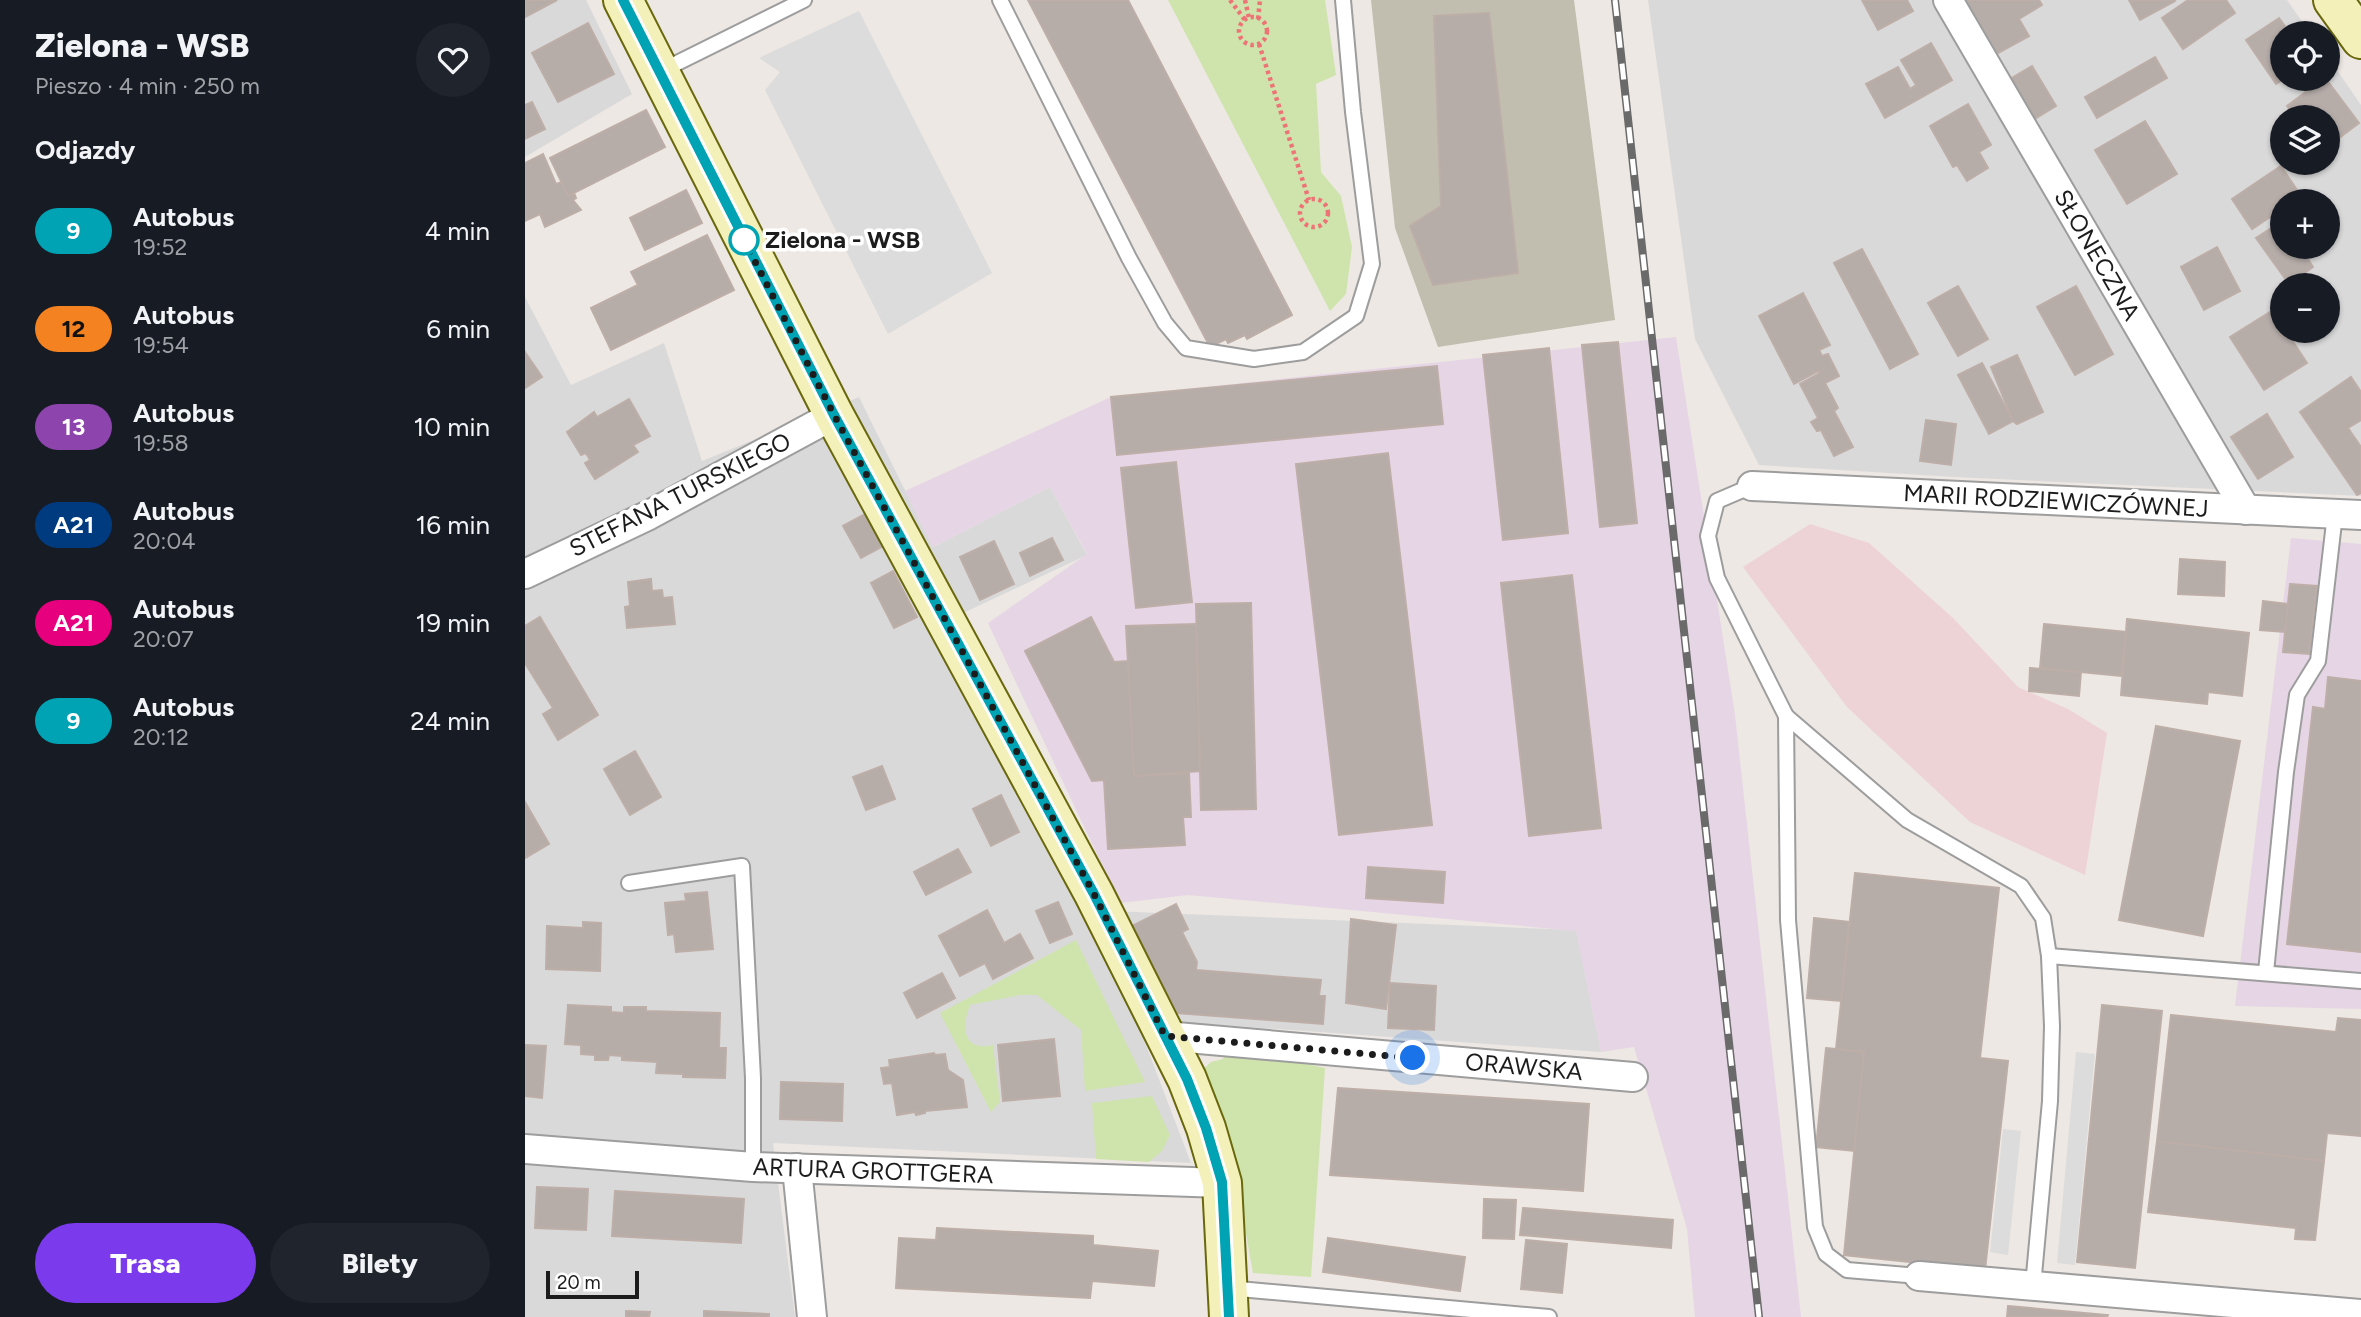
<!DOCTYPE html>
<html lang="pl">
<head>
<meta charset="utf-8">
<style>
	body { margin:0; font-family:Figtree,sans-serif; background:#20242c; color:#f1f3f6; height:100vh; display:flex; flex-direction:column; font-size:26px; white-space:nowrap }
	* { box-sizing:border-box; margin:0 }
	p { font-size:23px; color:#9ea1a6 }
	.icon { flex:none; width:38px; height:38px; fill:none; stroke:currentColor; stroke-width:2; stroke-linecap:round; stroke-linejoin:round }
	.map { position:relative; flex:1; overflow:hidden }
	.details { display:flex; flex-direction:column; background:#171b24; width:525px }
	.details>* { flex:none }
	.badge { padding:0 14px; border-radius:23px; font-size:24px; line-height:46px }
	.buttons { position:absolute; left:1745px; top:21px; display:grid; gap:14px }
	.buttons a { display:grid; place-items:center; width:70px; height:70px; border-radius:50%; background:#171b24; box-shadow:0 2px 5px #0004; font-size:35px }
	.scale { position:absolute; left:21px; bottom:18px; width:93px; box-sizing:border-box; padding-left:7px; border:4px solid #1c1c1c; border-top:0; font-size:19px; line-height:24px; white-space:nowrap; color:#1c1c1c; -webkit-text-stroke:5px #fff; paint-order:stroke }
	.you { position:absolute; width:35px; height:35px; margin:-18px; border:5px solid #fff; border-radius:50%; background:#1a73e8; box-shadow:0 0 0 10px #1a73e833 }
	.map>.badge { position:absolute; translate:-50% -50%; box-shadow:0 0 0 4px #fff }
	h2 { padding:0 35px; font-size:26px; line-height:63px }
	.round { display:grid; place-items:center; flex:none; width:74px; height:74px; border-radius:37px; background:#20242c }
	.head { display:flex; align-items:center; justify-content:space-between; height:119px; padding:0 35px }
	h1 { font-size:33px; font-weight:800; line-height:52px }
	.primary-button { display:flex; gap:14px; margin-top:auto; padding:14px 35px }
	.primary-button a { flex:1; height:80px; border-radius:42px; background:#7c3aed; color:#fff; font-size:28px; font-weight:800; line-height:80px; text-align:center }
	.primary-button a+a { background:#20242c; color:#f1f3f6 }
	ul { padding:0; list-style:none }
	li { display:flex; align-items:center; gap:21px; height:98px; padding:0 35px }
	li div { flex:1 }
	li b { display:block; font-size:26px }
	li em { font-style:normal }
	li .badge { min-width:77px; font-weight:700; text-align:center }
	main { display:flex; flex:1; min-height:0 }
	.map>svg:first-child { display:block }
</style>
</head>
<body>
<main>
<section class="details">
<div class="head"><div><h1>Zielona - WSB</h1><p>Pieszo · 4 min · 250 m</p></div><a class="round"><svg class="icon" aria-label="heart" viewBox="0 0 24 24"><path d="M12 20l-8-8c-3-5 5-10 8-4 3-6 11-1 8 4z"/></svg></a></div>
<h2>Odjazdy</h2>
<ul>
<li><span class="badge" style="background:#00a3b4;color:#fff">9</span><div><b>Autobus</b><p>19:52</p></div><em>4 min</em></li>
<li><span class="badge" style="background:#f58220;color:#111">12</span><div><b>Autobus</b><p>19:54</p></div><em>6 min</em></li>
<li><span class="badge" style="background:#8e44ad;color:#fff">13</span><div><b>Autobus</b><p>19:58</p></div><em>10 min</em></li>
<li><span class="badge" style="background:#003b80;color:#fff">A21</span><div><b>Autobus</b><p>20:04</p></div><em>16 min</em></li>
<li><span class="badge" style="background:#e6007e;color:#fff">A21</span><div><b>Autobus</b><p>20:07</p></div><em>19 min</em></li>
<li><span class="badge" style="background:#00a3b4;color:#fff">9</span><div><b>Autobus</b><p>20:12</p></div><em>24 min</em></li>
</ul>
<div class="primary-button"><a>Trasa</a><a>Bilety</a></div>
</section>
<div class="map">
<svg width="1836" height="1317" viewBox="0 0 1836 1317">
	<rect width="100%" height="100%" fill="#ede8e3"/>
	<g fill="#dad9da" fill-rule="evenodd">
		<polygon points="0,0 61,0 107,94 0,157"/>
		<path d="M1123 0H1762L1785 33H1757V79H1802L1803 57 1836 105V496L1429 477 1234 465 1170 339ZM1757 117H1802V163H1757ZM1757 201H1802V247H1757ZM1757 285H1802V331H1757Z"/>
		<polygon points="0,297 46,385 139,343 177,461 334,397 408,547 525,487 562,555 434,615 560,910 1051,930 1076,1052 611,1019 666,1163 248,1143 270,1317 0,1317"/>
	</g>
	<polygon fill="#edd3d5" points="1285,524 1344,543 1428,618 1493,687 1543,709 1582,733 1560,875 1445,822 1322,707 1218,567"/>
	<g fill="#e6d5e5">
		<polygon points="1151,337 1210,715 1276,1317 1170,1317 1162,1229 1109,1047 1076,1052 1051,931 663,895 595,903 463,623 562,554 525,487 408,547 380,491 586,397"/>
		<polygon points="1766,538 1836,544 1836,1009 1710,1006"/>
	</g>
	<polygon fill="#c1beaf" points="846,0 1049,0 1090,320 913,347 870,228"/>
	<g fill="#cee4ac">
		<polygon points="643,0 800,0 811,75 791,84 796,172 816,196 827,247 821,294 805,311"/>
		<path d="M551 940 620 1082 560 1091 556 1030 512 995H495L445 1005C436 1028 438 1052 468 1045L475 1102 466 1112 415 1013Z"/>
		<polygon points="700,1052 749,1057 800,1068 786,1277 728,1273 708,1161 676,1071 686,1062 698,1059"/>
		<polygon points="627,1096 645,1135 637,1151 624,1162 571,1159 567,1103"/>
	</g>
	<g fill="#dcdcdc">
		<polygon points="334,11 467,273 363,334 240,90 255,72 234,58"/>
		<polygon points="1551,1052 1570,1054 1550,1265 1532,1263"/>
		<polygon points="1478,1129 1496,1131 1483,1255 1465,1252"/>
	</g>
	<g fill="#b6ada9" stroke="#bdaea7" stroke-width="2">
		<polygon points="0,0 32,0 0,17"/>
		<polygon points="503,0 603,0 767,315 722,339 720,335 703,343 701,339 685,347"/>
		<polygon points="1337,0 1382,0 1388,11 1353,30"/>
		<polygon points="1434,0 1514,0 1517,5 1494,19 1504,36 1466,57"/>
		<polygon points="1604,0 1649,0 1650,1 1615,20"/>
		<polygon points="1663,0 1701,0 1710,13 1658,49 1637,18"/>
		<polygon points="964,13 993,273 908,285 885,226 916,206 909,16"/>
		<polygon points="1754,18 1765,33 1757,33 1757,79 1759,79 1751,84 1721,40"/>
		<polygon points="63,23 89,74 33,102 7,53"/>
		<polygon points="1406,43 1427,80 1360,118 1341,84 1373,67 1385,89 1391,85 1376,60"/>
		<polygon points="1630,57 1642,78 1572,118 1560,97"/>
		<polygon points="1507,66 1531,106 1503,123 1478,83"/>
		<polygon points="1798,79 1801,79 1834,123 1802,147 1802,117 1771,117 1762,106"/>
		<polygon points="7,102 20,129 0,139 0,105"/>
		<polygon points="1443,104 1466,145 1454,152 1463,168 1442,181 1432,165 1428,167 1405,126"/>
		<polygon points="121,110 140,147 43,196 25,158"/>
		<polygon points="1620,121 1652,174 1602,204 1570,150"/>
		<polygon points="18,154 31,184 37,182 43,196 49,193 51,198 48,200 56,210 20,227 15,214 0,221 0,163"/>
		<polygon points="1756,166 1776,196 1769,201 1757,201 1757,209 1727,229 1707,199"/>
		<polygon points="161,190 177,223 120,250 105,218"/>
		<polygon points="1757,221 1757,247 1775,247 1788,267 1764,284 1731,238"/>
		<polygon points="182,235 209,290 86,350 66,308 113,285 106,272"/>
		<polygon points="1692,247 1715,291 1679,310 1656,267"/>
		<polygon points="1337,249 1393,354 1365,369 1309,263"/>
		<polygon points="1433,286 1463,339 1433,356 1403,303"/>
		<polygon points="1551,286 1588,354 1550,375 1512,307"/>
		<polygon points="1278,293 1305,345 1294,350 1297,356 1303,354 1314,376 1300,383 1313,408 1309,411 1328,447 1309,456 1296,430 1292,431 1286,422 1293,418 1275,384 1295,373 1293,371 1269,384 1234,316"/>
		<polygon points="1748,310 1757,324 1757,331 1761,331 1782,363 1739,390 1705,337"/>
		<polygon points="1093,342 1112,523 1075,527 1057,345"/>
		<polygon points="1024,348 1043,533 978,540 958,355"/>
		<polygon points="0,352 17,377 0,388"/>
		<polygon points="1492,355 1518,412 1492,424 1488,421 1466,367"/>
		<polygon points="1457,363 1488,421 1464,434 1433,375"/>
		<polygon points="912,366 918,424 592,455 586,397"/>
		<polygon points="1826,377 1836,392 1836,420 1823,428 1836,447 1836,493 1832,495 1775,412"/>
		<polygon points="104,399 125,436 108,445 113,452 70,479 60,463 65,460 61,453 56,455 42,432 69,412 72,417"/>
		<polygon points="1742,414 1768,457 1733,479 1706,437"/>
		<polygon points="1401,420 1431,424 1426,465 1395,461"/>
		<polygon points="863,453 907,825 814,835 771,464"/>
		<polygon points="651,462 667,602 611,608 596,468"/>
		<polygon points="340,514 358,546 336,558 318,526"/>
		<polygon points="527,538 538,560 505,576 495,553"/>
		<polygon points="469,541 489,584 455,600 435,557"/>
		<polygon points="1655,559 1700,562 1699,596 1653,594"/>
		<polygon points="368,571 392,617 369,628 346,583"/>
		<polygon points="1047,575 1076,828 1004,836 976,583"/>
		<polygon points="126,579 127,591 137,590 138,598 147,597 150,624 102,628 100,607 105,606 103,582"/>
		<polygon points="1765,584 1792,586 1784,654 1758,652"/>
		<polygon points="1738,601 1763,604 1760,632 1735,630"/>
		<polygon points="726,603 731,809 676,810 671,604"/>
		<polygon points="15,617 73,715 33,740 18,714 28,708 0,663 0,626"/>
		<polygon points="566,617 589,662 603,661 609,776 664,773 666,817 658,817 660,845 583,849 579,780 567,781 500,651"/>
		<polygon points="1602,619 1724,633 1717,696 1683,692 1682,704 1596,695"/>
		<polygon points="671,624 675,771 609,776 601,626"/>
		<polygon points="1519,624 1601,632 1596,676 1515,668"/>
		<polygon points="1505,668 1556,672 1554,696 1504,691"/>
		<polygon points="1803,677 1836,681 1836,952 1762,944 1788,707 1800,709"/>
		<polygon points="1631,726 1715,741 1678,936 1594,920"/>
		<polygon points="110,751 136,797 105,815 79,769"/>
		<polygon points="357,766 370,799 341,810 328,777"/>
		<polygon points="476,795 494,832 466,846 448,809"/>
		<polygon points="0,802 24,844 0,858"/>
		<polygon points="433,849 446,872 401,895 389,872"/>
		<polygon points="843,867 920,872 918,903 841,898"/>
		<polygon points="1330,873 1474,888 1455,1058 1483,1061 1460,1270 1319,1255 1339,1052 1311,1049"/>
		<polygon points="182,892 188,949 151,952 149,934 143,935 140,903 161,901 160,894"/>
		<polygon points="533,902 547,934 525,943 511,911"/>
		<polygon points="651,904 663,929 657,932 672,962 671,970 796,980 794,996 800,996 798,1024 651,1013 643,1006 605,927"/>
		<polygon points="462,910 479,943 495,934 508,958 468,979 460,963 435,976 414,936"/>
		<polygon points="1289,918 1324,922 1316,1001 1282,998"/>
		<polygon points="826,919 871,925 861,1009 821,1003"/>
		<polygon points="58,922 76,923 75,971 21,969 22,926 58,928"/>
		<polygon points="417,973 430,998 392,1018 379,993"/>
		<polygon points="865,983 911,986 909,1030 863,1028"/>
		<polygon points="43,1005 86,1007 86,1012 99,1013 99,1007 121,1007 121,1011 195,1013 194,1048 201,1048 200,1078 158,1077 158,1074 131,1073 132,1062 97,1060 97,1056 84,1055 83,1060 70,1060 70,1055 56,1054 56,1045 40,1044"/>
		<polygon points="1577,1005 1637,1011 1610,1268 1552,1262"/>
		<polygon points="1646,1015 1811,1032 1813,1018 1836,1020 1836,1136 1802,1133 1799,1161 1632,1141"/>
		<polygon points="529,1039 535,1096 478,1101 473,1045"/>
		<polygon points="0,1045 21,1046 17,1098 0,1096"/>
		<polygon points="1301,1048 1339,1052 1329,1151 1291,1147"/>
		<polygon points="409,1053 410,1055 420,1054 423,1070 438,1080 442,1107 400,1111 400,1113 391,1115 390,1112 372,1115 367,1083 359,1084 356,1068 365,1067 364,1060"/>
		<polygon points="256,1082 318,1084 317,1121 255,1119"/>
		<polygon points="813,1088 1064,1104 1058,1191 805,1175"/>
		<polygon points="1632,1141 1799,1161 1790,1240 1770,1239 1771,1228 1623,1212"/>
		<polygon points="12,1187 63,1189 61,1230 10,1228"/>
		<polygon points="90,1191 219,1199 216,1243 87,1236"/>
		<polygon points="959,1199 991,1200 989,1239 958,1238"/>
		<polygon points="998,1208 1148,1220 1146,1248 995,1235"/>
		<polygon points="412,1228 568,1236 568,1245 633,1251 629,1286 567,1281 565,1298 371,1288 374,1238 411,1240"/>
		<polygon points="803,1238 940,1257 935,1291 798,1272"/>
		<polygon points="1001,1240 1042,1244 1037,1293 996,1289"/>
		<polygon points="1483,1306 1583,1315 1582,1317 1482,1317"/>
		<polygon points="101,1311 125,1312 124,1317 101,1317"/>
		<polygon points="179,1311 244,1314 244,1317 179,1317"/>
	</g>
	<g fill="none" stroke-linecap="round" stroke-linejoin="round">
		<defs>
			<g id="lane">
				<polyline points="475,0 604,258 640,323 661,348 729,359 778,352 831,316 847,264 828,112 818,0"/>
				<polyline points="136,71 279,0"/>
				<polyline points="1227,486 1192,501 1183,536 1192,578 1261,716 1263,920 1290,1227 1301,1254 1322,1270 1394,1276"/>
				<polyline points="1261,716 1382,820 1496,886 1518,918 1524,956 1527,1026 1525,1101 1508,1286"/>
				<polyline points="104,883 217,866 228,1078 228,1167"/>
				<polyline points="1524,956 1836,981"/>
				<polyline points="1741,972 1761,772 1772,695 1793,661 1810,514"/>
				<polyline points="703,1288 1024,1317"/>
			</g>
			<g id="street">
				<polyline points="1423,0 1721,510"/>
				<polyline points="1227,486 1836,515"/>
				<polyline points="0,574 124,515 309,415"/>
				<polyline points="640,1036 1108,1077"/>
				<polyline points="0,1149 228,1167 697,1183"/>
				<polyline points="272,1168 287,1317"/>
				<polyline points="1394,1276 1836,1314"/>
			</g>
			<g id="secondary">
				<polyline points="98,0 309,415 569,894 662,1079 681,1128 697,1183 704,1317"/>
				<polyline points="1808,0 1836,39"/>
			</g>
		</defs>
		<use href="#lane" stroke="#9d9d9d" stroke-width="18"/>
		<use href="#street" stroke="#9d9d9d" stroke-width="32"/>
		<use href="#secondary" stroke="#6a680d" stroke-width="42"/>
		<g stroke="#ee7376" stroke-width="4.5" stroke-dasharray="3.5 3.5" stroke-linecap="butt">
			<polyline points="705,0 720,20"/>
			<polyline points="720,0 724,18"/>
			<circle cx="728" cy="31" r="14"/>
			<polyline points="733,19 735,0"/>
			<polyline points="734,44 784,200"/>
			<circle cx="789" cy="213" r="14"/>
		</g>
		<use href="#lane" stroke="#fff" stroke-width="14"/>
		<use href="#street" stroke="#fff" stroke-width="28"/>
		<use href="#secondary" stroke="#f4f0ba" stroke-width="38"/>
		<defs>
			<polyline id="rail" points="1090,0 1234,1317"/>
		</defs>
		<use href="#rail" stroke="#6a6a6a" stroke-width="8"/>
		<use href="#rail" stroke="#fff" stroke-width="5" stroke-dasharray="16" stroke-linecap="butt"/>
	</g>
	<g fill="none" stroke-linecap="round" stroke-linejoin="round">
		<defs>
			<polyline id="line" points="98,0 309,415 569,894 662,1079 681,1128 697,1182 704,1317"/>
		</defs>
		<use href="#line" stroke="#fff" stroke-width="16"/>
		<use href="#line" stroke="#00a3b4" stroke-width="10"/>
		<polyline stroke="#1c1c1c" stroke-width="7" stroke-dasharray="0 12.6" points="219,240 309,415 569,894 640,1036 888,1058"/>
	</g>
	<circle fill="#fff" stroke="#00a3b4" stroke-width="3.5" cx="219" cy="240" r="14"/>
	<g text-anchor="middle" stroke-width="7" stroke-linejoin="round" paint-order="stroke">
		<g font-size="24" font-weight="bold" fill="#1c1c1c" stroke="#fff" text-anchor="start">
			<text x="240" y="248">Zielona - WSB</text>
		</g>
		<g font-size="24" fill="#1c1c1c" stroke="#fff">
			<text transform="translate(1572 255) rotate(60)" y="8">SŁONECZNA</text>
			<text transform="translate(155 495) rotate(-27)" y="8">STEFANA TURSKIEGO</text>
			<text transform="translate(1531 501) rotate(3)" y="8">MARII RODZIEWICZÓWNEJ</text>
			<text transform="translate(999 1067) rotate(5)" y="8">ORAWSKA</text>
			<text transform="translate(348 1171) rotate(2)" y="8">ARTURA GROTTGERA</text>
		</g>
	</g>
</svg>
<div class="buttons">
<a><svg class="icon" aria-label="locate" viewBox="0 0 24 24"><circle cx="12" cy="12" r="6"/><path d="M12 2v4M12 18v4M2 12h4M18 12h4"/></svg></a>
<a><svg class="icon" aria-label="layers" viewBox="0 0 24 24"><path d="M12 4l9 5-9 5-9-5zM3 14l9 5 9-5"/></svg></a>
<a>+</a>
<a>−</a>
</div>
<div class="scale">20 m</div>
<div class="you" style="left:888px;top:1058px"></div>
</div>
</main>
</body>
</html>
